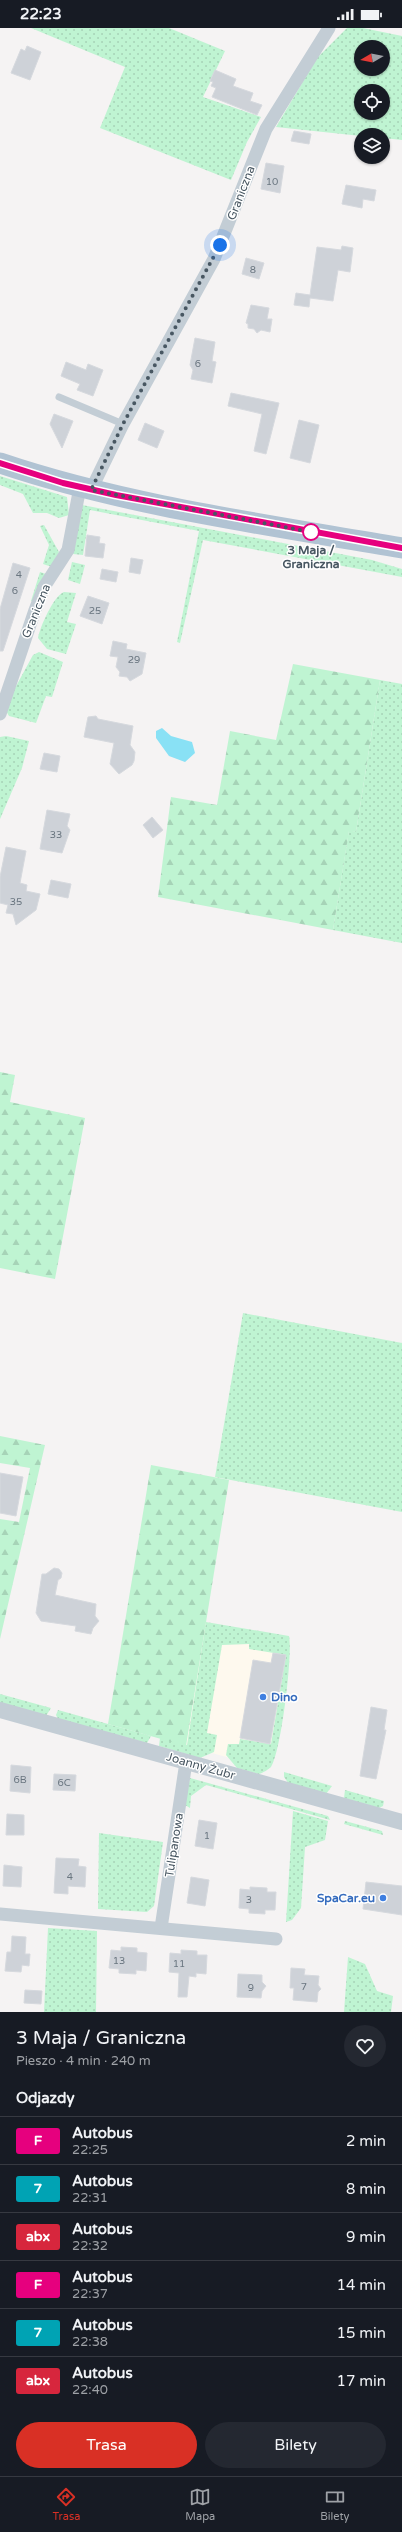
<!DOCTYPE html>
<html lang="pl">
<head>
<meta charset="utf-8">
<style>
	body { margin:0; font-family:"Varela Round",sans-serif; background:#242831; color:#f1f3f6; height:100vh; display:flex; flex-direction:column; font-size:15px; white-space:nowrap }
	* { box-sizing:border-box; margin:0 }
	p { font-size:13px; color:#9ea1a6 }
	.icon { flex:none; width:22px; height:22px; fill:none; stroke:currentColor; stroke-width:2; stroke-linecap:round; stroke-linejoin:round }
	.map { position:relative; height:1984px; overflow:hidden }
	.sheet { display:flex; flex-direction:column; background:#171b24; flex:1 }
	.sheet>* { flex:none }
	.badge { padding:0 8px; border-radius:3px; font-size:14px; line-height:26px }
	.needle { width:26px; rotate:260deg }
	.fabs { position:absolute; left:354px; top:12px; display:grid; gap:8px }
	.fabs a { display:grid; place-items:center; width:36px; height:36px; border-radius:50%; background:#171b24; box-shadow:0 1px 3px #0004; font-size:20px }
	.you { position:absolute; width:20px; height:20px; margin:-10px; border:3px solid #fff; border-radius:50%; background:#1a73e8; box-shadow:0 0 0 6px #1a73e833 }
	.map>.badge { position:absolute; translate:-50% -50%; box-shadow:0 0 0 2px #fff }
	h2 { padding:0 16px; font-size:15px; line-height:36px }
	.round { display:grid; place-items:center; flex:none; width:42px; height:42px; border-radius:21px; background:#242831 }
	.head { display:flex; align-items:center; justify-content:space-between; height:68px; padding:0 16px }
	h1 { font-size:19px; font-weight:600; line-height:30px }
	.action { display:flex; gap:8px; margin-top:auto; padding:8px 16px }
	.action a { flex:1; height:46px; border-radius:24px; background:#d93025; color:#fff; font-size:16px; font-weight:600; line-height:46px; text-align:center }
	.action a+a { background:#242831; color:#f1f3f6 }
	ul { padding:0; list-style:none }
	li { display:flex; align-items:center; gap:12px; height:48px; padding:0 16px; border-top:1px solid #363941 }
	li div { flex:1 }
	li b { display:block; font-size:15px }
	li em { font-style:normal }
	li .badge { min-width:44px; font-weight:700; text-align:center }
	.status { display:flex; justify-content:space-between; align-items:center; height:28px; padding:0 20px; background:#171b24; direction:ltr }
	.status svg { height:11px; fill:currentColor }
	.tabs { display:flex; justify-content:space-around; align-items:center; height:56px; border-top:1px solid #363941; background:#171b24; font-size:11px; color:#9ea1a6 }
	.tabs a { display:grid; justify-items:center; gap:2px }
	.tabs .on { color:#d93025 }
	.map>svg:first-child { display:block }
</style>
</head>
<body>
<div class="status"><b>22:23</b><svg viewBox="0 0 49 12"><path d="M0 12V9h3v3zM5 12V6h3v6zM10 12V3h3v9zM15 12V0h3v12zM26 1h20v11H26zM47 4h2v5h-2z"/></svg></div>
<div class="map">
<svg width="402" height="1984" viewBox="0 0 402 1984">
	<defs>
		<pattern id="grass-dots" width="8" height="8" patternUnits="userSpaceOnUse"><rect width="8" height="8" fill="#bff4d2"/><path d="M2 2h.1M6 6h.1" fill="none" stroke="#a6d3b7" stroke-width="1.8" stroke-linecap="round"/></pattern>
		<pattern id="forest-firs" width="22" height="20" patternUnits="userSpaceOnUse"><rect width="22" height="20" fill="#bff4d2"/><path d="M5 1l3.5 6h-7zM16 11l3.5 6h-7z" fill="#a6d3b7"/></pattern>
	</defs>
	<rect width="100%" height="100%" fill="#f5f3f3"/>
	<polygon fill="#fef9ee" points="206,1594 290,1613 267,1740 186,1718"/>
	<g fill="url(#grass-dots)" fill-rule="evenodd">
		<polygon points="31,0 169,0 225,23 203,69 261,89 247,114 231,152 100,100 125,39"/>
		<path d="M347 0H363L402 8V112L383 110V107L361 108 276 99 317 30ZM361 19H383V41H361ZM361 63H383V85H361Z"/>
		<polygon points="0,448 67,469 69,487 59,490 47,485 33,485 23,466 0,457"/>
		<polygon points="82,477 372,532 402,541 402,549 203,512 180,615 177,614 199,503 90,482 83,527 73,526"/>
		<polygon points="44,497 59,524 52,539 43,536 49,517 40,498"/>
		<polygon points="72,534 85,537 80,556 68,552"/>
		<polygon points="40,544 46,546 34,574 31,573"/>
		<path d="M64 564 76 565 67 594 76 596 66 626 47 621 38 610C40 599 54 567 64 564Z"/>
		<polygon points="39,624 63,634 52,669 46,668 36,695 9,688 6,683 9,671 33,627"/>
		<polygon points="380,652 402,656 402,915 333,902 349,802 356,804"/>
		<polygon points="6,708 29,713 22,740 0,791 0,709"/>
		<polygon points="243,1285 402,1315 402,1484 215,1449"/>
		<path d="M206 1594 289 1608C293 1625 281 1725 271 1739 269 1741 263 1745 259 1746L237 1740 226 1727 228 1716H239L240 1711 271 1716 286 1627 249 1621V1616L222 1617 207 1705 217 1707 214 1724 200 1730 159 1718 160 1710 187 1717Z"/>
		<polygon points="0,1666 51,1680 46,1688 0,1675"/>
		<polygon points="58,1682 151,1708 147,1715 58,1691 56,1687"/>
		<polygon points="284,1744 332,1758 326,1766 289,1756 284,1749"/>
		<polygon points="190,1750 328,1788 330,1792 206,1757 191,1768 190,1780 185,1777"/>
		<polygon points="345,1762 384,1773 383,1778 379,1780 344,1770"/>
		<polygon points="293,1783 328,1793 325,1812 305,1819 301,1880 292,1892 286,1894"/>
		<polygon points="345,1793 382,1803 383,1807 344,1796"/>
		<polygon points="99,1805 163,1814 154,1878 147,1884 98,1881"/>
		<polygon points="48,1900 97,1903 96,1984 44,1984"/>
		<polygon points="348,1929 365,1936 377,1963 393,1968 391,1984 344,1984"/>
	</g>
	<g fill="url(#forest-firs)">
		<polygon points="293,636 380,652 356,804 349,803 333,902 158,869 171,769 217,777 230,703 276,712"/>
		<polygon points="0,1044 15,1047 10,1074 85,1090 55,1251 0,1240"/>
		<polygon points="0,1408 45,1417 0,1611 0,1491 19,1494 30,1440 0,1435"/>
		<polygon points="151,1437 229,1452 186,1718 108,1696"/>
	</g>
	<polygon fill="#89e1f5" points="162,700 171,708 192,714 195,725 185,734 169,728 156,710 156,703"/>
	<g fill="#ced2d8" stroke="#d6d9de">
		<polygon points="27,18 41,24 30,52 11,45 21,21 25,23"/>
		<polygon points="215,42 236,51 233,58 253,65 250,73 262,77 257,87 212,69 216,60 211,58 213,54 210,53"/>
		<polygon points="294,103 311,106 309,116 291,113"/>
		<polygon points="266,135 284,138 280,165 261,161"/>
		<polygon points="346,157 376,162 374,173 363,171 362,180 342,176"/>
		<polygon points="342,218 353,220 350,244 338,242 333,273 310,270 309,279 294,277 296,265 310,267 317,219 341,222"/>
		<polygon points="246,230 264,235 259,251 242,246"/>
		<polygon points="251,277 269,280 267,291 272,291 270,304 261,302 257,305 254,301 248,300 248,296 246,295"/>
		<polygon points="195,310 215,314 212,333 216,334 212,355 191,351 193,342 190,337"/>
		<polygon points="66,334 86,342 88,336 103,342 93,368 77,362 80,356 61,348"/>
		<polygon points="231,365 279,375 266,426 254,423 262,386 228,378"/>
		<polygon points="54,386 73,393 62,420 50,396"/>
		<polygon points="299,392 319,397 310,435 290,430"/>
		<polygon points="145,395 164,403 157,420 138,412"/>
		<polygon points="87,507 100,509 99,515 105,516 103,530 85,528"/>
		<polygon points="131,530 143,532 140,546 129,544"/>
		<polygon points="13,535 30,540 3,623 0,623 0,581"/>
		<polygon points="102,541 118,544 116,554 100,551"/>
		<polygon points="88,568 109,575 102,596 80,588"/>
		<polygon points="113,613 127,616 126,621 146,625 142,646 130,653 127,649 119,648 120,644 116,639 118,629 110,628"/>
		<polygon points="96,688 98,691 133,698 130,717 135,724 134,733 132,737 119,746 110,736 114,715 84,709 88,689"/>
		<polygon points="44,725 60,728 57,744 40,741"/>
		<polygon points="47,782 70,786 67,798 70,802 62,825 40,821"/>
		<polygon points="152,789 163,802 153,810 143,797"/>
		<polygon points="6,819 26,823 20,855 27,857 26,863 40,866 36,882 16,897 13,886 6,885 8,877 0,875 0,849"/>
		<polygon points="51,852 71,856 68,870 48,866"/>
		<polygon points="0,1445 23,1449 16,1488 0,1485"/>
		<polygon points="54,1540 59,1541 62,1545 61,1550 58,1552 55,1567 96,1576 95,1588 99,1593 93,1600 91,1606 75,1603 76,1598 41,1593 36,1585 42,1546 46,1546"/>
		<polygon points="273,1625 286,1627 270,1716 240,1710 253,1632 271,1635"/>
		<polygon points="371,1679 387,1682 384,1702 386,1702 376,1751 360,1748"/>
		<polygon points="11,1737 31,1739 30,1765 10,1763"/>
		<polygon points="54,1746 76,1747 75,1763 53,1762"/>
		<polygon points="7,1786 24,1787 24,1807 6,1807"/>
		<polygon points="199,1792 217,1795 213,1821 195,1818"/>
		<polygon points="56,1830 79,1831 78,1838 86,1839 85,1859 68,1858 68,1866 54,1865"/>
		<polygon points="4,1837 22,1839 21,1859 3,1858"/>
		<polygon points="191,1849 209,1852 205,1878 187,1875"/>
		<polygon points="366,1854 402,1858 402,1887 363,1881"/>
		<polygon points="250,1859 267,1860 267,1864 276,1864 275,1882 265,1882 265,1886 249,1885 249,1881 239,1880 240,1861 250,1862"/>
		<polygon points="12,1908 26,1909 25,1926 30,1926 29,1938 22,1937 21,1944 5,1943 7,1924 11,1924"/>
		<polygon points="121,1919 137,1920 137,1924 147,1925 146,1943 136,1942 136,1946 119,1945 119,1941 109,1940 111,1922 121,1923"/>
		<polygon points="181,1922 197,1923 197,1927 207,1927 206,1946 196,1945 196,1949 189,1948 187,1969 178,1969 179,1945 169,1944 170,1925 181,1926"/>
		<polygon points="291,1940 305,1941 304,1947 319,1948 318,1957 321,1961 318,1964 317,1974 293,1972 294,1960 290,1960"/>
		<polygon points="238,1946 262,1947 262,1954 266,1958 262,1963 261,1970 237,1969"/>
		<polygon points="25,1962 42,1963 41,1976 24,1975"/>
	</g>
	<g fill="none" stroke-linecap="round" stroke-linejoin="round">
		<polyline stroke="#c3cdd5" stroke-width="7" points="59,369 123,396"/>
		<g stroke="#c3cdd5" stroke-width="13">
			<polyline points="91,462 123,396 214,231 266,101 329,0"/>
			<polyline points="0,686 35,582 44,559 68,522 80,459"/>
			<polyline points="0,1886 276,1911"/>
			<polyline points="161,1900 186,1734"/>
		</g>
		<polyline stroke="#c3cdd5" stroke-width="16" points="0,1682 402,1794"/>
		<path stroke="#b1c3d3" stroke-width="21" d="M0 435C127 478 270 497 402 520"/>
	</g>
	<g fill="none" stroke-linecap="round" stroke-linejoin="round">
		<defs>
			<polyline id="line" points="0,435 63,455 116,467 402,520"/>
		</defs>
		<use href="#line" stroke="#fff" stroke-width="9"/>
		<use href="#line" stroke="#e6007e" stroke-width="6"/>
		<polyline stroke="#485762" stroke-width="4" stroke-dasharray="0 7.2" points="220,217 123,396 91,462 311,504"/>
	</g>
	<circle fill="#fff" stroke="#e6007e" stroke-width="2" cx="311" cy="504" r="8"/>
	<g fill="#3f7fe0" stroke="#fff" stroke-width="1.5">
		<circle cx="263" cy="1669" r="4"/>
		<circle cx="383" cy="1870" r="4"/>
	</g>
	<g text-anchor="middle" stroke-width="3" stroke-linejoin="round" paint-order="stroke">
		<g font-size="10" fill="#6a7680">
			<text x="272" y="157">10</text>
			<text x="253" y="245">8</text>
			<text x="198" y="339">6</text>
			<text x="19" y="550">4</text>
			<text x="15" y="566">6</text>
			<text x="95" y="586">25</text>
			<text x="134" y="635">29</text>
			<text x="56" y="810">33</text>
			<text x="16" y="877">35</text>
			<text x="20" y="1755">6B</text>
			<text x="64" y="1758">6C</text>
			<text x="207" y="1811">1</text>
			<text x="70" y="1852">4</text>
			<text x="249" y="1875">3</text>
			<text x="119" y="1936">13</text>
			<text x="179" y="1939">11</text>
			<text x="304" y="1962">7</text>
			<text x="251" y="1963">9</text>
		</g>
		<g font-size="12" fill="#485762" stroke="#fff">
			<text transform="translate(241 165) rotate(-69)" y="4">Graniczna</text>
			<text transform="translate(36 583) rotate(-68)" y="4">Graniczna</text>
			<text transform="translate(201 1738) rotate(16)" y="4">Joanny Żubr</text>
			<text transform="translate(174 1817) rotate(-81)" y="4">Tulipanowa</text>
		</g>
		<g font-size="12" font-weight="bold" fill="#485762" stroke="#fff">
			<text x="311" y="526">3 Maja /<tspan x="311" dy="14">Graniczna</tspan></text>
		</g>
		<g font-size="12" font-weight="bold" fill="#366cbe" stroke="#fff" text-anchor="start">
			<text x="271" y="1673">Dino</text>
			<text x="375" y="1874" text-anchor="end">SpaCar.eu</text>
		</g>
	</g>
</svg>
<div class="fabs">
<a><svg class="needle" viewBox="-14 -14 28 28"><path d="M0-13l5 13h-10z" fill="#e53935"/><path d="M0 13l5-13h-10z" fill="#9ea1a6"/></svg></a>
<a><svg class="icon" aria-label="locate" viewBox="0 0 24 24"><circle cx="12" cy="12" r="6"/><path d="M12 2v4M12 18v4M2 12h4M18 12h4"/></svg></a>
<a><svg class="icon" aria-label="layers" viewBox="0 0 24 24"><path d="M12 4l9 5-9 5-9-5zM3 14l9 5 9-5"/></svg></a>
</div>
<div class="you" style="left:220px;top:217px"></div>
</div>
<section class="sheet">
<div class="head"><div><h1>3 Maja / Graniczna</h1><p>Pieszo · 4 min · 240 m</p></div><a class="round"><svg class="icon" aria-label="heart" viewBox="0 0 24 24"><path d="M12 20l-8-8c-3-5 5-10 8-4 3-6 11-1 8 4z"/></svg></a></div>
<h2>Odjazdy</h2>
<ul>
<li><span class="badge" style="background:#e6007e;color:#fff">F</span><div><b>Autobus</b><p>22:25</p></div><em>2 min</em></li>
<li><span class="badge" style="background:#00a3b4;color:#fff">7</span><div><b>Autobus</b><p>22:31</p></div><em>8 min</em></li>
<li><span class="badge" style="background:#d7263d;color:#fff">abx</span><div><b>Autobus</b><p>22:32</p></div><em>9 min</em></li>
<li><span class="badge" style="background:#e6007e;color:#fff">F</span><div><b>Autobus</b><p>22:37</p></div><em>14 min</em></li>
<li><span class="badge" style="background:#00a3b4;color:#fff">7</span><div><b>Autobus</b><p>22:38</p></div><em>15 min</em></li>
<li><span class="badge" style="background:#d7263d;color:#fff">abx</span><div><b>Autobus</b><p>22:40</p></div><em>17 min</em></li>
</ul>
<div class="action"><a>Trasa</a><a>Bilety</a></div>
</section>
<nav class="tabs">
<a class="on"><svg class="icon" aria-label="directions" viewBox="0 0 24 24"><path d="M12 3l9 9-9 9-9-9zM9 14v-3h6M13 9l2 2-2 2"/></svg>Trasa</a>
<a><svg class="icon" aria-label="map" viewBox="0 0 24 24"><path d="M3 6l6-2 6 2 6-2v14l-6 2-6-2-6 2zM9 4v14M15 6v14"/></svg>Mapa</a>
<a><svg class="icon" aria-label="tickets" viewBox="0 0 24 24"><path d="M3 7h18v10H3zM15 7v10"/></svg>Bilety</a>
</nav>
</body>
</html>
